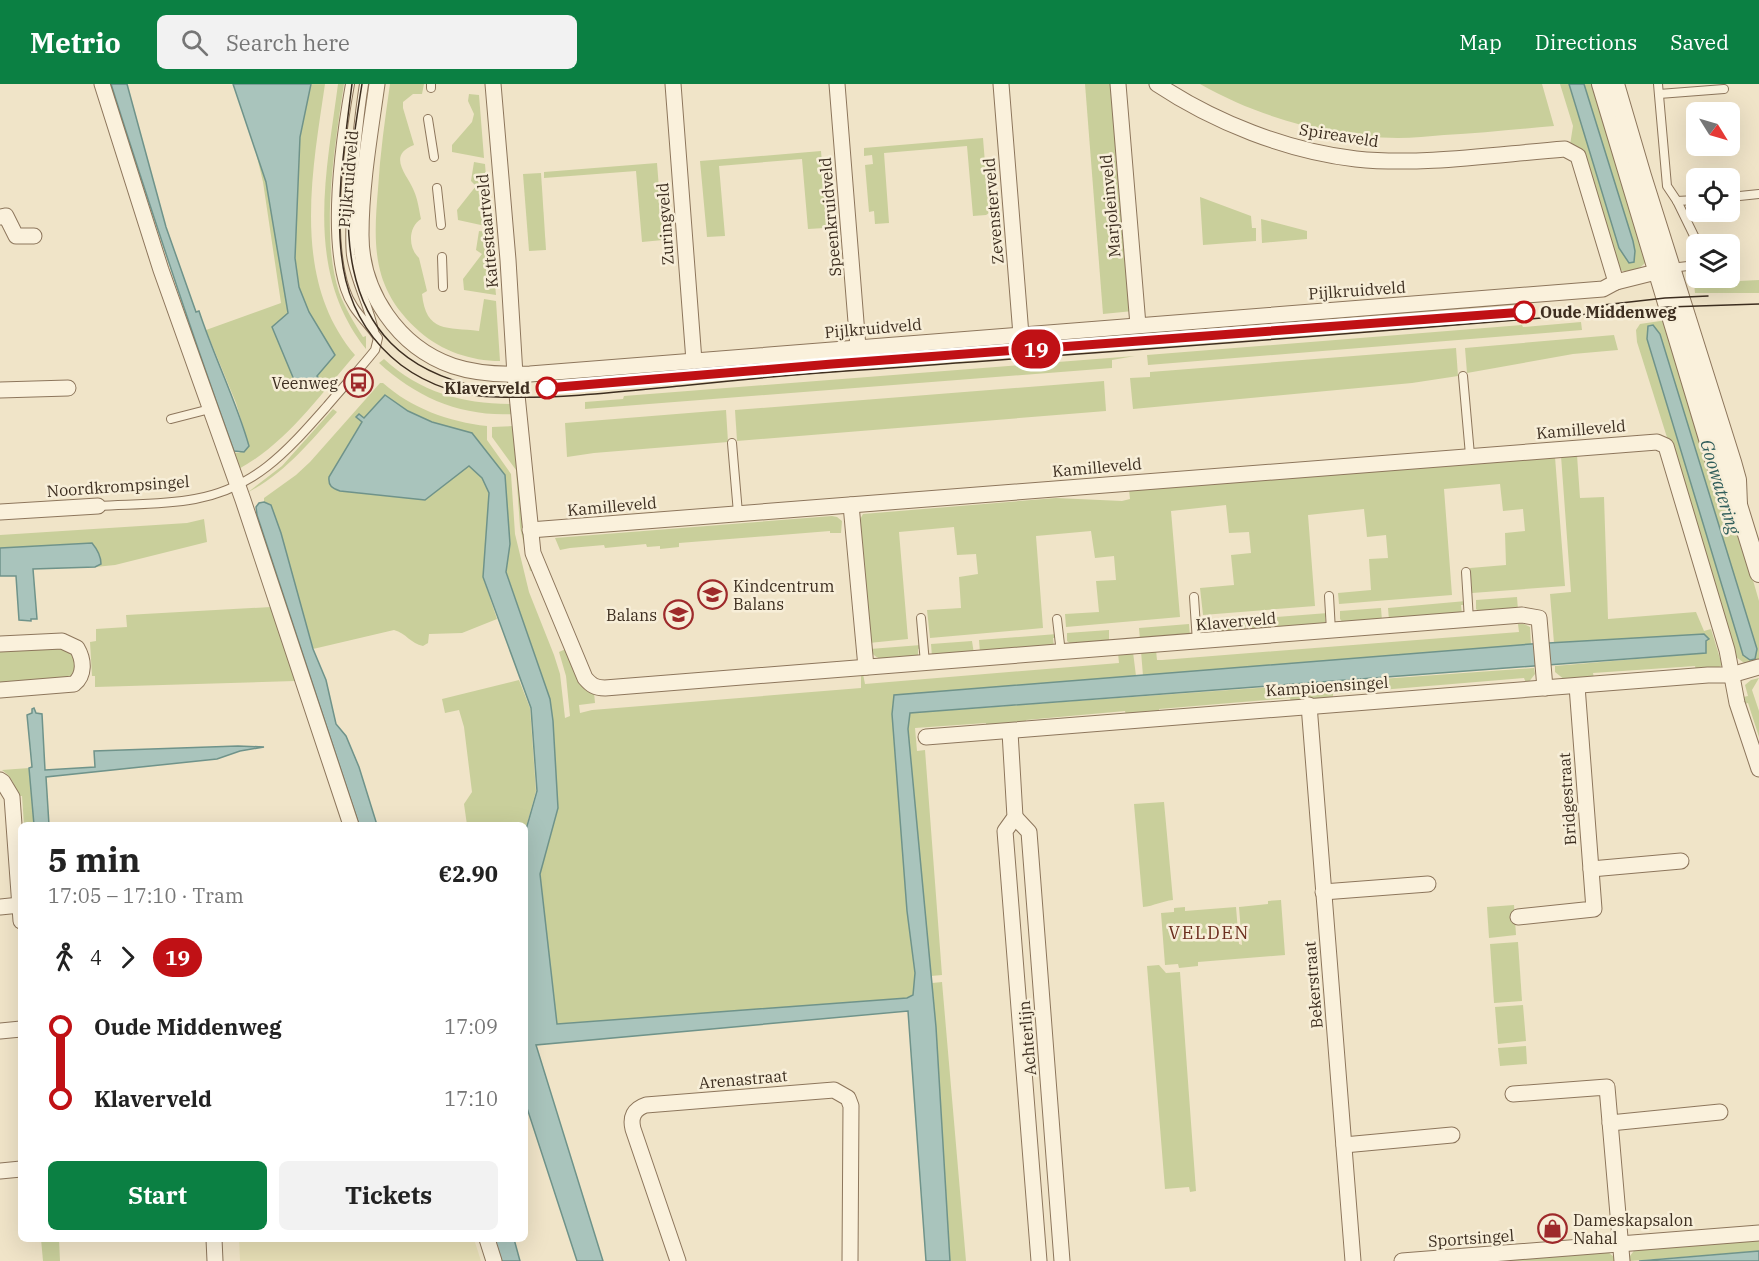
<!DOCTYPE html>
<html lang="en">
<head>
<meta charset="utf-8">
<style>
	body { margin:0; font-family:"IBM Plex Serif",serif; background:#f2f2f2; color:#222; height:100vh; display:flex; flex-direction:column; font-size:22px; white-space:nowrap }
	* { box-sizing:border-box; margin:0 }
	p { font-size:20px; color:#767676 }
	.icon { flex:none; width:33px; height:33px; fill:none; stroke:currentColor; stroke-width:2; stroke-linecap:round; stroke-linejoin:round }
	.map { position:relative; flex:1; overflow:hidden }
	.sheet { position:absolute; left:18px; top:738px; width:510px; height:420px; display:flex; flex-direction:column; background:#fff; border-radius:9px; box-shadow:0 6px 24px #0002 }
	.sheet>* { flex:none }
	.badge { padding:0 12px; border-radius:20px; font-size:21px; line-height:39px }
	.needle { width:39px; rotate:127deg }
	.tools { position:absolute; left:1686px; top:18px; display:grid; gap:12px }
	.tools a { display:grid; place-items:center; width:54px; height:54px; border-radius:9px; background:#fff; box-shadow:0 6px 24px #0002; font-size:30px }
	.map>.badge { position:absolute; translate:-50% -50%; box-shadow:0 0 0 3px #fff }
	.legs { display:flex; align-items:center; gap:9px; height:66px; padding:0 30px; font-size:20px }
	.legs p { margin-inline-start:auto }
	.headline { display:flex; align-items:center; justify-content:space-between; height:102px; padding:0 30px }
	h1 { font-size:33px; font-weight:800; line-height:45px }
	.action { display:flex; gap:12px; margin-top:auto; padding:12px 30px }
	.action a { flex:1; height:69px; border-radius:9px; background:#0b8043; color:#fff; font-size:24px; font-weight:800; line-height:69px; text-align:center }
	.action a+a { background:#f2f2f2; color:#222 }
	ul { padding:0 30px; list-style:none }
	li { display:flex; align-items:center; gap:21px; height:72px; font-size:22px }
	li i { display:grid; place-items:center; width:9px; height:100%; margin:0 8px; background:currentColor }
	li i::after { content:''; width:15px; height:15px; margin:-8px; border:4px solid; border-radius:50%; background:#fff }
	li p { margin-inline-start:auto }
	li:first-child i { background:linear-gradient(#0000 50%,currentColor 0) }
	li:last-child i { background:linear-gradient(currentColor 50%,#0000 0) }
	header { display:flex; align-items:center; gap:36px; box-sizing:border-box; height:84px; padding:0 30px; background:#0b8043; color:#fff }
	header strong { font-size:28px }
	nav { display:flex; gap:33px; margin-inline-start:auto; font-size:21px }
	.search { width:420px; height:54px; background:#f2f2f2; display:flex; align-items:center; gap:15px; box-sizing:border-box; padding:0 21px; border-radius:9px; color:#767676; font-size:22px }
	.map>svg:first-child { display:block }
</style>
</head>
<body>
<header>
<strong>Metrio</strong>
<div class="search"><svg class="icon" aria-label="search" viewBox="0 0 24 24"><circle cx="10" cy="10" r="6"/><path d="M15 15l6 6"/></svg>Search here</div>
<nav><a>Map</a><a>Directions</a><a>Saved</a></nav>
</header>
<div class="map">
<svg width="1759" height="1177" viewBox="0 0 1759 1177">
	<rect width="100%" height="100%" fill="#f0e4c8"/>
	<polygon fill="#e6deb5" points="239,1155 474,1155 481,1177 240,1177"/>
	<g fill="#c9cf9b" fill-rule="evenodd">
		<path d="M311 0H325C312 89 291 196 355 271 319 312 286 360 237 386L231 368 239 369 249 362 236 319 206 246 281 219 263 98 253 56 266 98 288 229 314 295 317 298V292L335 271 309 228 299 203 295 173 300 53Z"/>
		<path d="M338 0H344C335 60 320 150 339 208 345 224 354 239 363 253L366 252V265C304 187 326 91 338 0Z"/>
		<path d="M390 0H424L422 10H413L403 18V24L414 61C386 72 408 91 414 107 418 116 419 126 421 135 408 143 408 164 419 174L427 207 422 210C426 249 447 243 479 247L484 215 496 217 500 277C471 277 442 267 420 248 372 206 373 163 378 105 380 70 385 35 390 0Z"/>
		<polygon points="1085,0 1115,0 1133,227 1103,230"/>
		<path d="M1200 0H1542L1554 42C1518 45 1481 49 1444 51 1429 52 1413 54 1398 54 1330 53 1260 34 1200 0Z"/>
		<path d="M1560 0H1569L1577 28 1635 167 1584 0H1594L1646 178C1639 186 1629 189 1619 186L1570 61 1573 42Z"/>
		<polygon points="469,10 479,11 484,74 452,68 452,61 472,38 474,30 468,17"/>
		<polygon points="983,54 989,129 986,131 973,132 967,62 884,69 889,139 875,140 874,127 869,128 865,81 873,80 872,71 864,72 864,64"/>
		<polygon points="821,67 827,141 825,144 808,145 802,75 719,82 725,152 707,153 700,77"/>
		<polygon points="474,78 485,80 490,143 458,136 457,126 476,102 471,97"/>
		<polygon points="657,79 663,156 642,158 636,87 544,94 544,88"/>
		<polygon points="541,89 546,166 529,167 523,90"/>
		<polygon points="1200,113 1251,132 1252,144 1256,144 1256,157 1203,161"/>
		<polygon points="1261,135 1307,147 1307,155 1262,159"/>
		<polygon points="479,147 490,148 496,211 464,206 463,195 482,170 476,166"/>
		<polygon points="1738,187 1739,197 1759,196 1759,209 1695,209 1694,199 1720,198 1720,194 1730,194 1730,188"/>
		<path d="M1667 236 1732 424 1759 517V578L1747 581 1736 573 1637 258 1636 246 1640 240ZM1647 249 1749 574 1743 571 1647 255Z"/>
		<polygon points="1581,238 1582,246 1148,281 1147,271 1522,241 1523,243"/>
		<polygon points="1614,251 1618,266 1573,270 1467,289 1465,264"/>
		<polygon points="1456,264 1458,292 1412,299 1133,325 1130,294 1150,293 1150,288"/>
		<polygon points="1135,272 1112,276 1112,284 585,325 585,318 623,315 624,312"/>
		<path d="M384 275C421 309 463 320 513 320L514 330C462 333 417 314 379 279Z"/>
		<polygon points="1104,297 1106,327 737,357 735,326"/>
		<path d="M380 299H383C411 324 449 338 487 342V356L511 390 515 450 529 508 554 571 560 590 565 634 570 632 566 592 559 568 568 564 594 608 595 619 579 621 580 629 592 626 861 604V590H863L865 600 1119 579 1118 569 1133 568 1136 592 894 612 892 630 907 827 915 889 913 911 907 914 557 940 540 790 558 724 550 615 506 487 510 460 472 349 432 338 408 327 385 311 364 335 357 333 362 337 329 393 332 404 340 407 425 416 469 382 482 394 489 409 483 493 497 535 462 549 429 550 428 559 423 562C411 560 406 549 394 546L313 565 281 449 271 421 264 418V414L296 391 310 378Z"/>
		<path d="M333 325 337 328C307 361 286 388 247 409L282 382Z"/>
		<polygon points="726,326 728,358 594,369 567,373 565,339"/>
		<polygon points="515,342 537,485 530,487 520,443 516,386 492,353 492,343"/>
		<polygon points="1577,371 1580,414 1604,413 1608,535 1696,528 1704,547 1711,545 1722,581 1718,584 1696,586 1695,582 1593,589 1594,594 1565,596 1555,588 1555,582 1705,569 1706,557 1709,556 1704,550 1554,559 1550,510 1571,508 1561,372"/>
		<polygon points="1555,373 1565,502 1472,509 1470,484 1506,481 1505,449 1525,447 1523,425 1503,427 1500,400 1444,405 1452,511 1339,520 1338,509 1371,506 1369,475 1388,474 1386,451 1367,453 1364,425 1308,431 1315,522 1203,531 1200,504 1234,501 1231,471 1251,469 1249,448 1229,449 1226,421 1171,427 1180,533 1066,543 1065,530 1099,528 1096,497 1116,496 1114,472 1095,474 1091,447 1036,452 1043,544 930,554 927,526 961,524 959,493 978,490 976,470 957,471 954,443 899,448 908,555 869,559 858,439 863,430 1056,414 1122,417 1130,415 1129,406"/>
		<polygon points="832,432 837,433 842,437 841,449 830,449 830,447 679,459 679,463 660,465 660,462 647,463 646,460 605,464 604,461 570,464 560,466 555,454"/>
		<polygon points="204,435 207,458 115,481 95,483 101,480 91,459 0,464 0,451 187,439"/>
		<polygon points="1517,513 1518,526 1480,529 1476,525 1476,516"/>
		<polygon points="1466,517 1466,521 1461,521 1462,530 1389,536 1388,524"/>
		<polygon points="271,523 295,597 95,603 95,592 92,592 90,558 96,557 96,545 127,543 126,531"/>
		<polygon points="1381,524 1382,537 1344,540 1340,535 1340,527"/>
		<polygon points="1328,529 1329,532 1325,533 1326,541 1252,547 1251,535"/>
		<polygon points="1245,535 1246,548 1205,551 1204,538"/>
		<polygon points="1189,540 1190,552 1140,556 1139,544"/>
		<polygon points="1518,540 1524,540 1530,543 1531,560 1143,592 1141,567 1156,566 1157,576 1162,576 1519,548"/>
		<polygon points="1109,546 1109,559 1074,562 1067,557 1067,549"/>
		<polygon points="1057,550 1058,554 1053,554 1054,563 980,569 979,556"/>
		<polygon points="972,557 974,570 932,573 931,560"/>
		<polygon points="63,561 73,567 76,585 70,594 0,602 0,564"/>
		<path d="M921 561 922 564 918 565V574C903 575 876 582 870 565Z"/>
		<polygon points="1534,584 1535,590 1528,599 1526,599 1524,594 1333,610 1333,615 1291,618 1290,614 1159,625 1159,628 1126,631 1125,627 1026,636 1026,640 986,643 986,639 915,644 917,667 925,666 942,891 931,892 908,645 910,629"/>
		<polygon points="1759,594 1752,606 1759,627 1759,653 1748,619 1745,620 1743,613 1748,612 1745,601 1751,596"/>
		<polygon points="519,596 530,624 536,707 525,747 525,741 467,741 464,720 472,708 464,643 459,626 445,629 442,615"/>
		<path d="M29 684 34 741H24L22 712H16C15 700 12 693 2 686Z"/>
		<path d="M1164 718 1173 816C1162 817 1154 822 1143 823L1134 720Z"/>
		<polygon points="1281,816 1285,871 1198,878 1198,882 1179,884 1178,880 1165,881 1161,829 1174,828 1174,824 1185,823 1185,827 1236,823 1239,860 1242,861 1239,823 1268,820 1268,817"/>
		<polygon points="1514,821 1516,851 1489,854 1487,823"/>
		<polygon points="1518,858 1522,917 1494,919 1490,860"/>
		<polygon points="1159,881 1166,889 1180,888 1196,1107 1190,1108 1189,1103 1165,1105 1147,882"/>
		<polygon points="942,898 966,1177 950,1177 936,943 932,899"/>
		<polygon points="1523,921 1526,957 1498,960 1495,923"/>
		<polygon points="1526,962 1527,980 1500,982 1498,964"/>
		<polygon points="1759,1154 1759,1167 1630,1177 1630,1172 1636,1164"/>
		<polygon points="41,1155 59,1155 60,1177 43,1177"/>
		<polygon points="1608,1168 1614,1173 1615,1177 1470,1177"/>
	</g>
	<g fill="#a9c4bc" stroke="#6f938a" stroke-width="1.5">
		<path d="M111 0H127L166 143 196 228 199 227C214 273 236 316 249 362L244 368 234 367C190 245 150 123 111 0Z"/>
		<polygon points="233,0 311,0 300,53 295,174 299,203 309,228 335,271 317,292 320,296 318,299 313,295 305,302 297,303 272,243 288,229 266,98"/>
		<polygon points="1569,0 1584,0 1633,157 1635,167 1634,178 1629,179 1619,164"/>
		<polygon points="1653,241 1660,250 1757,565 1755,575 1750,576 1743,571 1647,255 1648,242"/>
		<path d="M385 311 408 327 432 338 472 349 505 391 510 460 506 488 550 615 553 637 558 724 540 790 557 940 907 914 913 911 915 889 907 827 892 630 894 611 1531 560 1704 550 1709 555 1706 557V569L910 629 908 645 936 943 950 1177H926L908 927 536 961 603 1177H577L525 1018V749L537 707 531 624 483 493 489 409 482 394 469 382 425 416 340 407C332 404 328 402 329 393L362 338 356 333 359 330 364 334Z"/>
		<polygon points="264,418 271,421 281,449 313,565 326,596 336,640 346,652 359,683 377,741 359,741 257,431 256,423 259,419"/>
		<path d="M92 459C97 465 101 471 101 480L95 483 33 485 37 535H31V537L19 536 16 492H0V464Z"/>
		<polygon points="34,624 36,629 42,630 45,686 95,683 94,667 238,662 264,663 240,667 217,675 46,693 49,741 34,741 29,684 32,683 27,631 32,629 32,625"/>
		<polygon points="494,1155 514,1155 520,1177 501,1177"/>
		<polygon points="1759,1167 1759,1177 1639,1177"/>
	</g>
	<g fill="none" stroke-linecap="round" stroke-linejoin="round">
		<defs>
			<g id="service">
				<path d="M364 0C358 37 355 74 352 111 351 131 349 152 351 171 355 198 369 221 374 247"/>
				<polyline points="1658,0 1667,102 1677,117 1698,160"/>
				<polyline points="431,4 431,0"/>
				<polyline points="1659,10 1724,5"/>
				<polyline points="428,35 434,73"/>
				<polyline points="437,104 441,141"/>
				<polyline points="1730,113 1759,110"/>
				<polyline points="1677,117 1696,116"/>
				<polyline points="442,173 443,203"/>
				<polyline points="1671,184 1696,181"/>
				<polyline points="1463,292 1470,371"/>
				<polyline points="171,335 210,325"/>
				<polyline points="732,359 738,429"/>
				<path d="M98 422C130 420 163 421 195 415 256 404 288 366 327 322 343 303 360 285 375 266L378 254C366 236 352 227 345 205 327 151 340 56 350 0"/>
				<polyline points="1466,488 1469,536"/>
				<polyline points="1329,512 1331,547"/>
				<polyline points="1194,513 1197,558"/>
				<polyline points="921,534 925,579"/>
				<polyline points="1057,535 1061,569"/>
			</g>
			<g id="minor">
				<polyline points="102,0 161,186 243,416 351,741"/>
				<path d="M377 0C370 50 361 101 361 151 361 208 398 263 453 282 477 290 505 291 530 290L1603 205 1616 198 1668 185"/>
				<path d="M493 0 508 176 515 291 533 469 585 594C591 601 595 604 605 604L1522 531 1539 534 1545 604"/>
				<polyline points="673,0 694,277"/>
				<polyline points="837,0 858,263"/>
				<polyline points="1001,0 1021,251"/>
				<polyline points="1118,0 1138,241"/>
				<path d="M1157 0C1214 38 1287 67 1356 75 1422 82 1498 70 1565 65L1578 72 1616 198"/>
				<polyline points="0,133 6,132 16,152 34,152"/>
				<polyline points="0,306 68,304"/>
				<polyline points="851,421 866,583"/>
				<polyline points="0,428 98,422"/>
				<polyline points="530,446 1657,358 1666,362 1727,566 1737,619 1759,685"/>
				<path d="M0 560 62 557 77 564C84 576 85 591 74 600L0 606"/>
				<polyline points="1309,621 1353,1177"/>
				<polyline points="1010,648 1015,733 1005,747 1039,1177"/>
				<polyline points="926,653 1708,591 1731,591 1759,583"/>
				<polyline points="0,696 3,698 12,713 21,837"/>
				<polyline points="1015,733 1029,748 1062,1177"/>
				<polyline points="1591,785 1681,777"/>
				<polyline points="1323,808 1428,800"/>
				<polyline points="0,823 20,821"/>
				<polyline points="1518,833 1594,825 1577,602"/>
				<polyline points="0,947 21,945"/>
				<polyline points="1513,1010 1607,1003 1622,1177"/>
				<polyline points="1610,1039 1720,1028"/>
				<polyline points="1344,1061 1452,1051"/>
				<polyline points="0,1087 21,1085"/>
				<polyline points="214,1155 215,1177"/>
				<polyline points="487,1155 494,1177"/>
				<path d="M678 1177 633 1045C630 1033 634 1025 646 1021L834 1006 848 1014 851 1022 850 1177"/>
				<polyline points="1402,1177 1759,1149"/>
			</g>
			<g id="tertiary">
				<polyline points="1601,0 1715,378 1723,400 1738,421"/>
				<polyline points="1615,0 1642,92 1732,378 1737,396 1738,421 1759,489"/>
			</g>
		</defs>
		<use href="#service" stroke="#8d765c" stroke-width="10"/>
		<use href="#minor" stroke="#8d765c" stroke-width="17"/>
		<use href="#tertiary" stroke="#8d765c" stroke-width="20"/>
		<use href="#service" stroke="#faf1dc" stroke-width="8"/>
		<use href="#minor" stroke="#faf1dc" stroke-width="15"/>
		<use href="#tertiary" stroke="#faf1dc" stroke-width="18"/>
		<g stroke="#3d2e20" stroke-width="1.5">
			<path d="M352 0C348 31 344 63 341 95 336 166 339 233 401 281 429 302 464 313 498 313 558 315 619 308 680 302 745 295 811 289 877 285 1141 265 1404 247 1668 223L1759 220"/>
			<path d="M362 0C342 123 320 270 479 303"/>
			<polyline points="1603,221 1665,214 1708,212"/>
			<polyline points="569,302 679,293"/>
		</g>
	</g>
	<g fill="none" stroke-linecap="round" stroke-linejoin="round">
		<defs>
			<polyline id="line-1" points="547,304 832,280 1524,228"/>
		</defs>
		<use href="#line-1" stroke="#fff" stroke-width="14"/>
		<use href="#line-1" stroke="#c01115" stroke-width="9"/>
	</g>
	<defs>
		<symbol id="bus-ring" viewBox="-11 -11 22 22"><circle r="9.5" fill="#f7eed8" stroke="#9e2a2b" stroke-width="1.5"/><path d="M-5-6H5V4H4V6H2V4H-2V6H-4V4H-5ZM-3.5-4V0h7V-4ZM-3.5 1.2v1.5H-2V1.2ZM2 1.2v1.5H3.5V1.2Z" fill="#9e2a2b"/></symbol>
		<symbol id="school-ring" viewBox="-11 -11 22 22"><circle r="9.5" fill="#f7eed8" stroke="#9e2a2b" stroke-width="1.5"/><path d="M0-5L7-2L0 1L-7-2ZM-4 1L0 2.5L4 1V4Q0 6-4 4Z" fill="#9e2a2b"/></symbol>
		<symbol id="shop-ring" viewBox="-11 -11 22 22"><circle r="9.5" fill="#f7eed8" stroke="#9e2a2b" stroke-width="1.5"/><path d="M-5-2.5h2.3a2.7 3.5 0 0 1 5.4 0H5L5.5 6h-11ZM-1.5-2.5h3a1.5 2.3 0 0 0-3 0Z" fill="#9e2a2b"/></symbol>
	</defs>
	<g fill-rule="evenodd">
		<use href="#bus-ring" x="342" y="282" width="33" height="33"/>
		<use href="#school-ring" x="696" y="494" width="33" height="33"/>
		<use href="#school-ring" x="662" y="514" width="33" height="33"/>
		<use href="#shop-ring" x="1536" y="1128" width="33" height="33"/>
	</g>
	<g fill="#fff" stroke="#c01115" stroke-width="3">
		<circle cx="1524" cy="228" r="10"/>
		<circle cx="547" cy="304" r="10"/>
	</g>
	<g text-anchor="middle" stroke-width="5" stroke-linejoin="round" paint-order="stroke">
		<g font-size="16" fill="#3d2e20" stroke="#f7eed8">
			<text transform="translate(1339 51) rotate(9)" y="6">Spireaveld</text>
			<text transform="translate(348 95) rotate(-85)" y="6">Pijlkruidveld</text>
			<text transform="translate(1110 122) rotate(-95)" y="6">Marjoleinveld</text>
			<text transform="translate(993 127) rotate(-95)" y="6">Zevensterveld</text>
			<text transform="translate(830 133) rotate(-95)" y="6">Speenkruidveld</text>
			<text transform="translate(665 140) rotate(-94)" y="6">Zuringveld</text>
			<text transform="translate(487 147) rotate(-95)" y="6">Kattestaartveld</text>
			<text transform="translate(1357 206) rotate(-4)" y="6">Pijlkruidveld</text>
			<text transform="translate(873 244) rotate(-5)" y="6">Pijlkruidveld</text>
			<text transform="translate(1581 345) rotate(-5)" y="6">Kamilleveld</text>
			<text transform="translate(1097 383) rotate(-5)" y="6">Kamilleveld</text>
			<text transform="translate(118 402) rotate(-4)" y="6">Noordkrompsingel</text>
			<text transform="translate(612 422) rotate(-5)" y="6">Kamilleveld</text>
			<text transform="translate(1236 537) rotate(-5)" y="6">Klaverveld</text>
			<text transform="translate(1327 602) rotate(-4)" y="6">Kampioensingel</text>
			<text transform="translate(1567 715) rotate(-94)" y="6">Bridgestraat</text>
			<text transform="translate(1313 901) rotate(-95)" y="6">Bekerstraat</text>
			<text transform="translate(1027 954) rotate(-95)" y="6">Achterlijn</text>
			<text transform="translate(743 995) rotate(-5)" y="6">Arenastraat</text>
			<text transform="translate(1471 1154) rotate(-4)" y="6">Sportsingel</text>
		</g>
		<g font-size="16" font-weight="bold" fill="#3d2e20" stroke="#f7eed8" text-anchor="start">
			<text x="1540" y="234">Oude Middenweg</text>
			<text x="530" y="310" text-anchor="end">Klaverveld</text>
		</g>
		<g font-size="16" fill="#3d2e20" stroke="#f7eed8" text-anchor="end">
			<text x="338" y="305">Veenweg</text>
			<text x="733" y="508" text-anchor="start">Kindcentrum<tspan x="733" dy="18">Balans</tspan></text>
			<text x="657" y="537">Balans</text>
			<text x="1573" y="1142" text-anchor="start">Dameskapsalon<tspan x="1573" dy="18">Nahal</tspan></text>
		</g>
		<g font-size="18" font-style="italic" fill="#2f5d5a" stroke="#f7eed8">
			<text transform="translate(1720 403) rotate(73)" y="6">Goowatering</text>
		</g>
		<g font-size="18" letter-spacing="1.5" fill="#6b2e1e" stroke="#f7eed8">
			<text x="1209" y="855">VELDEN</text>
		</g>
	</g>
</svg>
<div class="tools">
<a><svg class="needle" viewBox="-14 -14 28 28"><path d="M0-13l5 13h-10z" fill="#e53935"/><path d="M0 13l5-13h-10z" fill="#767676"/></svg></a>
<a><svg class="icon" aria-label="locate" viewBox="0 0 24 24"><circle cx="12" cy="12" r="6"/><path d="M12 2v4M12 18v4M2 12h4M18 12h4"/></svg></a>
<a><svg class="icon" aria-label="layers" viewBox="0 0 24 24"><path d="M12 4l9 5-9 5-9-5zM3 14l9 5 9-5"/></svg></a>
</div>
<b class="badge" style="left:1036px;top:265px;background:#c01115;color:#fff">19</b>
<section class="sheet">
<div class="headline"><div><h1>5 min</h1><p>17:05 – 17:10 · Tram</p></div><b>€2.90</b></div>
<div class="legs"><svg class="icon" aria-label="walk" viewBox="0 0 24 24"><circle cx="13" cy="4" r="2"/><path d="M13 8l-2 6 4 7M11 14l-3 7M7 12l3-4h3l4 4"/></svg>4<svg class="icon" aria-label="forward" viewBox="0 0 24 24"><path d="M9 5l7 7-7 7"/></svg><b class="badge" style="background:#c01115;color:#fff">19</b></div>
<ul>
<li><i style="color:#c01115"></i><b>Oude Middenweg</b><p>17:09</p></li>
<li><i style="color:#c01115"></i><b>Klaverveld</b><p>17:10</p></li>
</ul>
<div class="action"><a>Start</a><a>Tickets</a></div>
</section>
</div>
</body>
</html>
